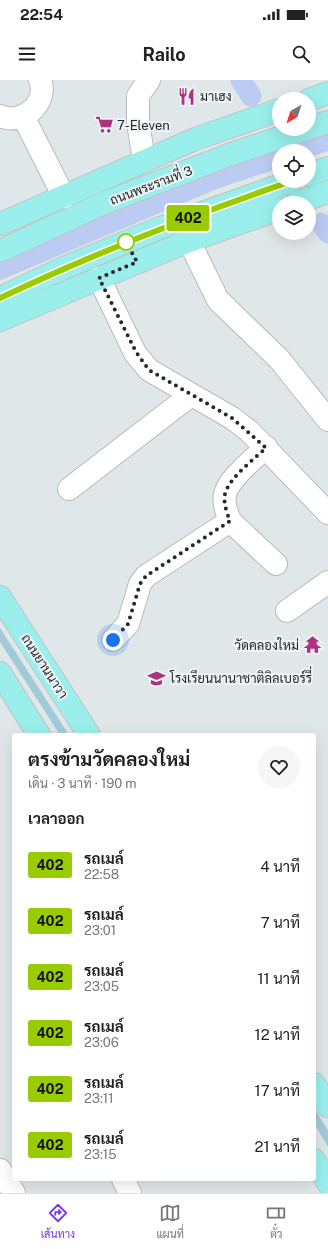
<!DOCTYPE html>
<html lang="th">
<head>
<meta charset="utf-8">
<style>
	body { margin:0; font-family:"Public Sans",Sarabun,sans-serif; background:#f6f6f6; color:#222; height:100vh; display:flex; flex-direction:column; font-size:15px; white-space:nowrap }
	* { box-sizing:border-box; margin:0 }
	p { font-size:13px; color:#767676 }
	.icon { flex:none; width:22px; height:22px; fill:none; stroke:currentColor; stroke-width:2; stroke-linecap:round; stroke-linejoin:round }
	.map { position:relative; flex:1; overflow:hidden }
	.side { position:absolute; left:12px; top:653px; width:304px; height:448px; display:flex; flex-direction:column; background:#fff; border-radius:4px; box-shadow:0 4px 16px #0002 }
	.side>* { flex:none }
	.badge { padding:0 8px; border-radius:3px; font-size:14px; line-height:26px }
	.needle { width:26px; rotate:219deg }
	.fabs { position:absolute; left:272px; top:12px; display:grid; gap:8px }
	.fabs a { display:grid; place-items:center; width:44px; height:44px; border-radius:50%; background:#fff; box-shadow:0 4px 16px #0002; font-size:20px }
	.you { position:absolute; width:20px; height:20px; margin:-10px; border:3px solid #fff; border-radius:50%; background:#1a73e8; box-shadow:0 0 0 6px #1a73e833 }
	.map>.badge { position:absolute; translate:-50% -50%; box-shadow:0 0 0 2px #fff }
	h2 { padding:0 16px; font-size:15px; line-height:36px }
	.round { display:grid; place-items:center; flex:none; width:42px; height:42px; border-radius:21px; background:#f6f6f6 }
	.headline { display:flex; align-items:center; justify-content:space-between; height:68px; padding:0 16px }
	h1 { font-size:19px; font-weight:700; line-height:30px }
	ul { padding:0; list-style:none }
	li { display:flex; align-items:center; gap:12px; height:56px; padding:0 16px }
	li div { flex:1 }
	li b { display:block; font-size:15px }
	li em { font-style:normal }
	li .badge { min-width:44px; font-weight:700; text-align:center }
	.status { display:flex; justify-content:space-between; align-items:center; height:28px; padding:0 20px; background:#fff; direction:ltr }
	.status svg { height:11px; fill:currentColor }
	header { display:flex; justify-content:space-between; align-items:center; height:52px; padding:0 16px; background:#fff; font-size:18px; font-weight:700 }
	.dock { display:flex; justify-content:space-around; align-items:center; height:56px; border-top:1px solid #e0e0e0; background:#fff; font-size:11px; color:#767676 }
	.dock a { display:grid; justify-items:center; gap:2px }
	.dock .on { color:#7c3aed }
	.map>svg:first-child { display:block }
</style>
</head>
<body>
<div class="status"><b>22:54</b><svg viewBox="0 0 49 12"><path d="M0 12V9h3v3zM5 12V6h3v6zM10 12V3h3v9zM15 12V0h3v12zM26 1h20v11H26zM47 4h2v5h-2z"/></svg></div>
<header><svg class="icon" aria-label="menu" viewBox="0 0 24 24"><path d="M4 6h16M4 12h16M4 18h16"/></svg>Railo<svg class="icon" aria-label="search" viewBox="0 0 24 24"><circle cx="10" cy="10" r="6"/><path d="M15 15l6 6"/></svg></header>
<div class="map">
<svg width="328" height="1113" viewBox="0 0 328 1113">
	<rect width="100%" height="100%" fill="#e0e7e9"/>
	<g fill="#a1cbd8">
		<polygon points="0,548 69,655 60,655 0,562"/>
		<polygon points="314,1028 328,1050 328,1067 314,1043"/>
	</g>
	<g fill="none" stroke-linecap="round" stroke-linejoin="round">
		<g stroke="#bccbf1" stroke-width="21">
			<polyline points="241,0 251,16"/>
			<polyline points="295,71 328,60"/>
			<polyline points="321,143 328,153"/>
			<polyline points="0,189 216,98 279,77"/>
		</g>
		<defs>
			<g id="minor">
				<path d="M0 36C22 46 49 23 40 0"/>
				<polyline points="23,36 64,117"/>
				<polyline points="144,81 138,42 138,16 149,0"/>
				<polyline points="189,161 218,220 279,279 328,340"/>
				<polyline points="99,198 135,273 149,290 232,338 249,351 328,433"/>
				<polyline points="69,409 191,315"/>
				<polyline points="230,441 276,484"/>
				<polyline points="287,531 328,502"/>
				<path d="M113 560 128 544 140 504 146 496 230 441C227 433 223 423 225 414 229 398 254 379 266 367"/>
				<polyline points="0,1090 14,1113"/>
				<polyline points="123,1099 130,1113"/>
			</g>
			<g id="major">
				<polyline points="309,20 328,13"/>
				<polyline points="309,48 328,42"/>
				<polyline points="309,95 328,88"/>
				<polyline points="296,123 328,112"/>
				<polyline points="0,144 195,59 279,30"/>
				<polyline points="0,171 104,123 234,73 306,49"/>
				<polyline points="0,218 59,190 157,149 292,101"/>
				<polyline points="0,240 184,163 279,129"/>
				<polyline points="0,517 89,655"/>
				<polyline points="0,593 39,655"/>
				<polyline points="314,1004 328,1026"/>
				<polyline points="314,1080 328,1103"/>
			</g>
		</defs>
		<use href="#minor" stroke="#b6bcbe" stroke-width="24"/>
		<use href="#major" stroke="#c2c3c3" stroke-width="24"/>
		<use href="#minor" stroke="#fff" stroke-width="22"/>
		<use href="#major" stroke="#9aefec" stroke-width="22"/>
	</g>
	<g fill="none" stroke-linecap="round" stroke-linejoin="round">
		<defs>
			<path id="line" d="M0 218C95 173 193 135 292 101"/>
		</defs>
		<use href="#line" stroke="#fff" stroke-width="9"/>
		<use href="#line" stroke="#9c0" stroke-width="6"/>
		<path stroke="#262829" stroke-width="4" stroke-dasharray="0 7.2" d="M113 560 128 544 140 504 146 496 230 441C227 433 223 423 225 414 229 398 254 379 266 368L232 338 149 290 136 272 99 198 137 182 126 162"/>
	</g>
	<defs>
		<symbol id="restaurant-bare" viewBox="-9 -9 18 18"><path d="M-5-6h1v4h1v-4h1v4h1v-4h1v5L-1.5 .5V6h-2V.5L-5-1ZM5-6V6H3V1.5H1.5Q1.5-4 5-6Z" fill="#af3282" stroke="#edf4f7" stroke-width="2.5" paint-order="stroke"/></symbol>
		<symbol id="supermarket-bare" viewBox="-9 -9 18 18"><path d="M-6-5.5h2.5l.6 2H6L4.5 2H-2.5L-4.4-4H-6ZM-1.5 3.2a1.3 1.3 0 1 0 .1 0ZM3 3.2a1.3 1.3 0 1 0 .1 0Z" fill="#af3282" stroke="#edf4f7" stroke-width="2.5" paint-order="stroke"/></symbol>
		<symbol id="temple-bare" viewBox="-9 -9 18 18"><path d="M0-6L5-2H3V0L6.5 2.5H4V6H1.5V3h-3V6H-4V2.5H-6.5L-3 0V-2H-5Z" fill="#af3282" stroke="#edf4f7" stroke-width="2.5" paint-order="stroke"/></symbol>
		<symbol id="school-bare" viewBox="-9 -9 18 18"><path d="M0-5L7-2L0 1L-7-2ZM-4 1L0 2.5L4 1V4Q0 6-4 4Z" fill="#af3282" stroke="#edf4f7" stroke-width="2.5" paint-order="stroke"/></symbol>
	</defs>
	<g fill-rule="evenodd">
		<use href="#restaurant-bare" x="174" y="4" width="25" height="25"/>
		<use href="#supermarket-bare" x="92" y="32" width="25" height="25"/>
		<use href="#temple-bare" x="300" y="552" width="25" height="25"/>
		<use href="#school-bare" x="144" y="586" width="25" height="25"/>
	</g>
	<circle fill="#fff" stroke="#9c0" stroke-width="2" cx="126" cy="162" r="8"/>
	<g text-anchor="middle" stroke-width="4" stroke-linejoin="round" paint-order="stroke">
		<g font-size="13" fill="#262829" stroke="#edf4f7" text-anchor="start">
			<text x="200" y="21">มาเฮง</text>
			<text x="117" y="50">7-Eleven</text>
			<text x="299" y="570" text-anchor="end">วัดคลองใหม่</text>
			<text x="170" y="603">โรงเรียนนานาชาติลิลเบอร์รี่</text>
		</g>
		<g font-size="13" fill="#262829" stroke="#edf4f7">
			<text transform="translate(151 105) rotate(-21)" y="5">ถนนพระรามที่ 3</text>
			<text transform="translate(45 586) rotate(57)" y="5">ถนนยานนาวา</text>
		</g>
	</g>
</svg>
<div class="fabs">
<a><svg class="needle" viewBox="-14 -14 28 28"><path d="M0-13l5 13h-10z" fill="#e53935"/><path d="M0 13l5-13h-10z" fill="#767676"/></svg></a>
<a><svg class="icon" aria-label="locate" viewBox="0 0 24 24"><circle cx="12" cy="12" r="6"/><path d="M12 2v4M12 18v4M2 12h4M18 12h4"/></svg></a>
<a><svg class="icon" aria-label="layers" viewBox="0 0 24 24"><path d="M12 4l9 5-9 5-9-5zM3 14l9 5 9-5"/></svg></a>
</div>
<div class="you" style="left:113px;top:560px"></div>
<b class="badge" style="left:188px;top:138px;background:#9c0;color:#111">402</b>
<section class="side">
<div class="headline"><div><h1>ตรงข้ามวัดคลองใหม่</h1><p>เดิน · 3 นาที · 190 m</p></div><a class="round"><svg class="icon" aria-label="heart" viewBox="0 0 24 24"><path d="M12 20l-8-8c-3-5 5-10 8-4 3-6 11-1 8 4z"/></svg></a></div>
<h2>เวลาออก</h2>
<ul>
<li><span class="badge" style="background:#9c0;color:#111">402</span><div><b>รถเมล์</b><p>22:58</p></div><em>4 นาที</em></li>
<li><span class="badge" style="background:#9c0;color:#111">402</span><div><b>รถเมล์</b><p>23:01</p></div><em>7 นาที</em></li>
<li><span class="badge" style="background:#9c0;color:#111">402</span><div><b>รถเมล์</b><p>23:05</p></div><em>11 นาที</em></li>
<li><span class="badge" style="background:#9c0;color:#111">402</span><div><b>รถเมล์</b><p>23:06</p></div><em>12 นาที</em></li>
<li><span class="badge" style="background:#9c0;color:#111">402</span><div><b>รถเมล์</b><p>23:11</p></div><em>17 นาที</em></li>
<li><span class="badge" style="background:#9c0;color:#111">402</span><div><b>รถเมล์</b><p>23:15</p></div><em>21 นาที</em></li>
</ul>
</section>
</div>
<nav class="dock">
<a class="on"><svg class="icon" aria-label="directions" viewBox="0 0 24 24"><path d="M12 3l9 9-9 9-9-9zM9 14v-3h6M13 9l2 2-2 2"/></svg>เส้นทาง</a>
<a><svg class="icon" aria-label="map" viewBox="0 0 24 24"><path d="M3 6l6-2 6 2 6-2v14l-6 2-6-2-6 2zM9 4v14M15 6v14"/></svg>แผนที่</a>
<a><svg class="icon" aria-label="tickets" viewBox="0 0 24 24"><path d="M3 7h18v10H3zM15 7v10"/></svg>ตั๋ว</a>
</nav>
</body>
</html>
